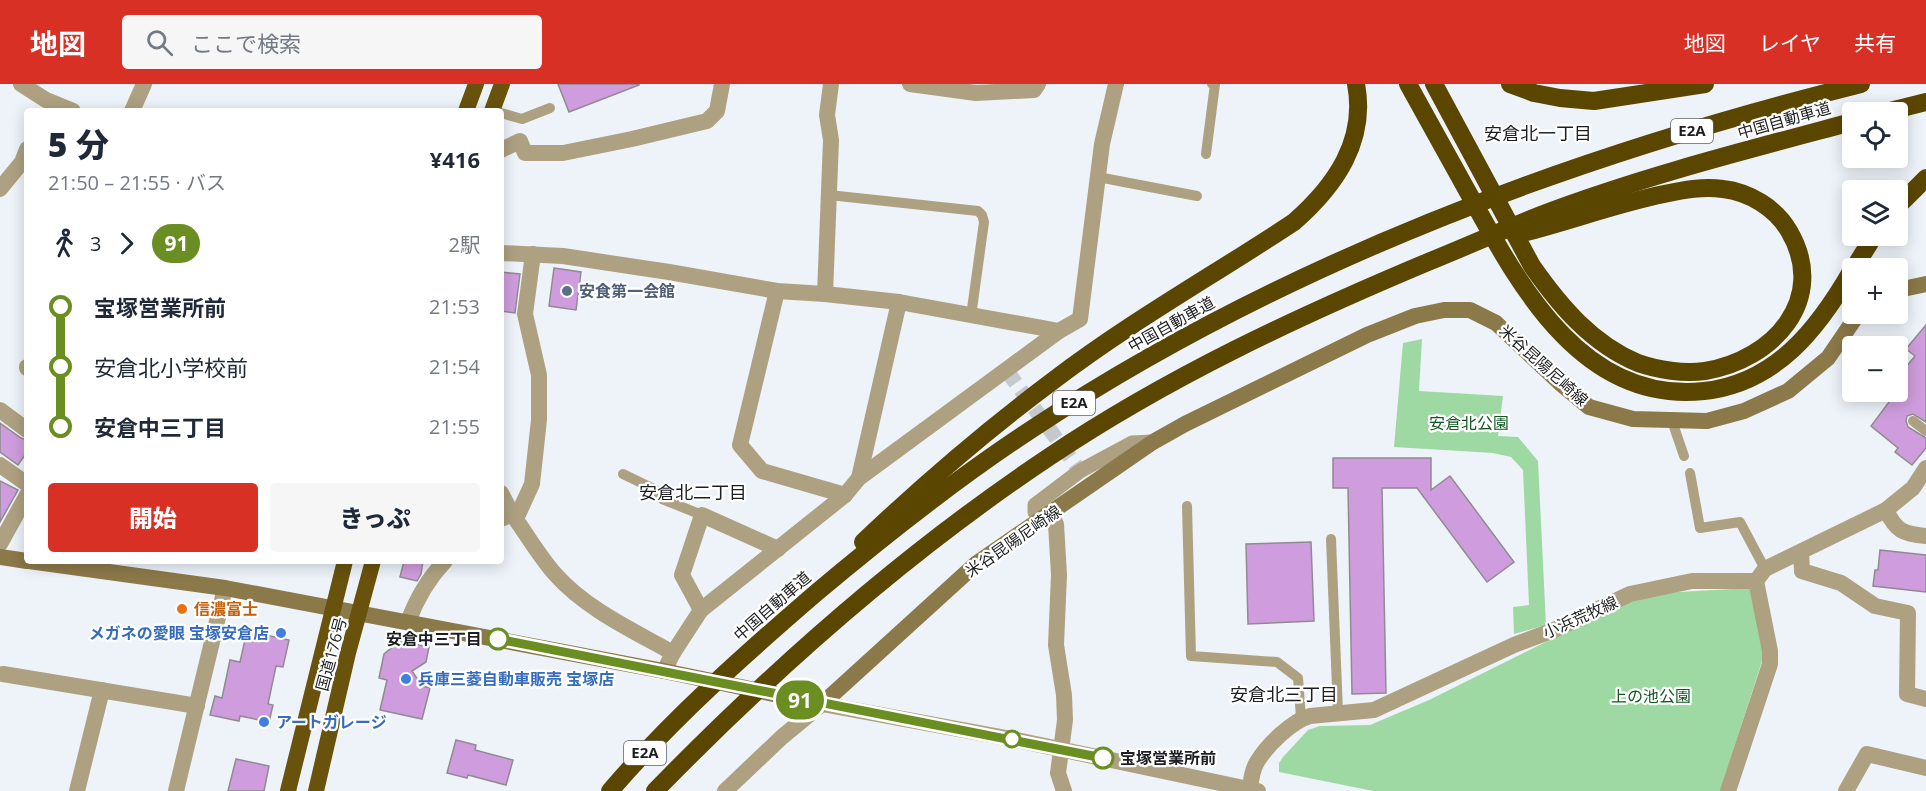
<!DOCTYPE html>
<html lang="ja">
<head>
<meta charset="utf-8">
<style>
	body { margin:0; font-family:"Open Sans","Noto Sans JP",sans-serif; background:#f6f6f7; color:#1f2937; height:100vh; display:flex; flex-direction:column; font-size:22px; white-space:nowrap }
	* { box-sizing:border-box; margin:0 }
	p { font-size:20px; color:#747a83 }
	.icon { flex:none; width:33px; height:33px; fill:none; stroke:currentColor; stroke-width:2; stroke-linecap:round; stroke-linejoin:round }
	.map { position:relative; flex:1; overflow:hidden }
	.panel { position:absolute; left:24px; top:24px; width:480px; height:456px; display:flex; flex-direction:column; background:#fff; border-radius:6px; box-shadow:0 3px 15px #0003 }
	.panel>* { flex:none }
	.badge { padding:0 12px; border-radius:20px; font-size:21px; line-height:39px }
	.controls { position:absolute; left:1842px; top:18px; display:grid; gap:12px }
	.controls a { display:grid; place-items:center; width:66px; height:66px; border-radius:6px; background:#fff; box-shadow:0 3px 15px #0003; font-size:30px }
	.map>.badge { position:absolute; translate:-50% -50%; box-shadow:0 0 0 3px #fff }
	.legs { display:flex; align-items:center; gap:9px; height:66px; padding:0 24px; font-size:20px }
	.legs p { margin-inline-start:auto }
	.overview { display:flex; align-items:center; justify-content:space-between; height:102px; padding:0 24px }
	h1 { font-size:33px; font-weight:800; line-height:45px }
	.primary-button { display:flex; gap:12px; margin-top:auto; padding:12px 24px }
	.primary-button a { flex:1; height:69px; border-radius:6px; background:#d93025; color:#fff; font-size:24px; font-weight:800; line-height:69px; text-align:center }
	.primary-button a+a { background:#f6f6f7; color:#1f2937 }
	ul { padding:0 24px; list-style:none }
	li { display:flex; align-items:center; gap:21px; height:60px; font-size:22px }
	li i { display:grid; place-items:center; width:9px; height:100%; margin:0 8px; background:currentColor }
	li i::after { content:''; width:15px; height:15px; margin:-8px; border:4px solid; border-radius:50%; background:#fff }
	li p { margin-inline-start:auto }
	li:first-child i { background:linear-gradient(#0000 50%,currentColor 0) }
	li:last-child i { background:linear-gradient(currentColor 50%,#0000 0) }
	header { display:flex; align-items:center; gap:36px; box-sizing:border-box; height:84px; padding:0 30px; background:#d93025; color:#fff }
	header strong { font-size:28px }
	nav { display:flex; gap:33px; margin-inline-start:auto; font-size:21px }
	.search { width:420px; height:54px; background:#f6f6f7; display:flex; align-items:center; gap:15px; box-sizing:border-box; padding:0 21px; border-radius:6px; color:#747a83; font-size:22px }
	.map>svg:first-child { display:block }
</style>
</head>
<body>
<header>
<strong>地図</strong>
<div class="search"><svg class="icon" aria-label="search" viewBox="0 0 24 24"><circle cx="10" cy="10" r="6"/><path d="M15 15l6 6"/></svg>ここで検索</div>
<nav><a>地図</a><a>レイヤ</a><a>共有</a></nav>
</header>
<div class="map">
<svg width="1926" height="707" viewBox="0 0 1926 707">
	<rect width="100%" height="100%" fill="#eef3fa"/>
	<g fill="#9ed9a3">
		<polygon points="1422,255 1419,307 1503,312 1498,352 1518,353 1538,377 1546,541 1514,550 1513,523 1529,521 1523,386 1511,373 1493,369 1394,363 1403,259"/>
		<polygon points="1750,504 1764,571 1720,707 1373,707 1279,688 1279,679 1283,673 1308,646 1320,642 1370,641 1429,616 1622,520 1661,509"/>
	</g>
	<g fill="#cf9ddd" stroke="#908b91" stroke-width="1.5">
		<polygon points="558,0 639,0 639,1 569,28"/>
		<polygon points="554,184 581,188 576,226 549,222"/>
		<polygon points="501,188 520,190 515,229 501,227"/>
		<polygon points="1926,241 1926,338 1913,330 1907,332 1906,337 1908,343 1926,354 1926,364 1912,381 1895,368 1898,364 1871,342 1907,294 1901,289 1915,272 1906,265"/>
		<polygon points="0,339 21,354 27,356 27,368 18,381 0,368"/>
		<polygon points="1333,374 1431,374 1431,406 1450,392 1514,478 1487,498 1417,404 1382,404 1386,609 1352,610 1348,404 1333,404"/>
		<polygon points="0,397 18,406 0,438"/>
		<polygon points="1311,458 1314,537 1248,540 1246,460"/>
		<polygon points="1880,466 1926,471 1926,508 1873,502 1875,486 1878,486"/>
		<polygon points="404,477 423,477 421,490 417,497 400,493"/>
		<polygon points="247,547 289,556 283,583 276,582 268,620 273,621 269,638 240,632 239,637 210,631 215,612 222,614 230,576 240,578"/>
		<polygon points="400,557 429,563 426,578 412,587 422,602 430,604 422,635 380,626 387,596 379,594 384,570"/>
		<polygon points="456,656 476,661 475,666 513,676 506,701 468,691 467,694 447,689"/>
		<polygon points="236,675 269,682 264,707 228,707"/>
	</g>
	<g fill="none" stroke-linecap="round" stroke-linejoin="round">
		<polyline stroke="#c4c8cf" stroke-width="15" stroke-dasharray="15 8" stroke-linecap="butt" points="1007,287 1080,387"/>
		<g stroke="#ada181" stroke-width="10">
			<polyline points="501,29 522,35 550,24"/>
			<polyline points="1206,70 1215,0 1212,0"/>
			<polyline points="1098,93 1197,112"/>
			<polyline points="829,111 978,127 982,131 984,138 972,225"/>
			<polyline points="1672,337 1684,372"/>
			<polyline points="1913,337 1926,347"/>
			<polyline points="1690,389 1700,444 1740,438 1765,485"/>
			<polyline points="623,390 656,406 662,415 702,431"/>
			<polyline points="1187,422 1191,572 1277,578 1298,594 1301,634"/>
			<polyline points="1331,455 1338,629"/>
		</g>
		<polyline stroke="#ada181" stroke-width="15" points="1040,437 1035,428 1035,421 1080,387 1132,359 1153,358"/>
		<g stroke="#ada181" stroke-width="16">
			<polyline points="21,0 46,16 73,27"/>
			<polyline points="910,0 976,9 1034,6 1038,0"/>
			<polyline points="132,27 144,0"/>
			<polyline points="501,66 520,57 525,69 563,69 632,55 707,37 717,27 722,0"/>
			<polyline points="0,105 22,78 27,65"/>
			<polyline points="501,169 563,172 669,188 777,207 825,210 899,218 1059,247"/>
			<polyline points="777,207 740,361 762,387 845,411"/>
			<polyline points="825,210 831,56 827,31 831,0"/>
			<polyline points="27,283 27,284"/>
			<polyline points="0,326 27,346"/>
			<polyline points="0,381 27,400"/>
			<polyline points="859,394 899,218"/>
			<polyline points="501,409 512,430"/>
			<path d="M1886 426C1896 447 1903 450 1926 452"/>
			<polyline points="1050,430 1056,440 1059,491 1056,561 1064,611 1065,636 1058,689 1064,707"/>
			<path d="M501 435 512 430C526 449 539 472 555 490 586 525 632 546 673 569"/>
			<polyline points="516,435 532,400 539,336 539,291 525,230 533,170"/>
			<polyline points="0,460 27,411"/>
			<polyline points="1801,468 1802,487 1841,499 1875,522 1908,529 1907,610 1926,615"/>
			<polyline points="701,526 682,491 702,431 778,465"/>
			<path d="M408 538C416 516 428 495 445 477"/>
			<polyline points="664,587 673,569 701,526 845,411 859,394 1059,247 1080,235 1102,60 1116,0"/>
			<polyline points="3,590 197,622"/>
			<path d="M1250 705C1251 696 1252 686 1257 678 1267 661 1292 637 1310 632L1374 626 1514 561 1554 546 1630 510 1692 497H1756L1765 485 1886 426 1913 404 1926 384"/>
			<polyline points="77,707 102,606"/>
			<polyline points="176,707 225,504"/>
			<polyline points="725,707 782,653 822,620"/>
			<polyline points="1728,707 1770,580 1770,567 1756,497"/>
			<polyline points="1846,707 1867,670 1926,684"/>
		</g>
		<polyline stroke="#ada181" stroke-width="16" points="822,620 1012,655 1258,707"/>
		<g stroke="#8c7949" stroke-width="16">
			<polyline points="1898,206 1926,200"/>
			<polyline points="0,473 27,477"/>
			<polyline points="29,477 225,504 664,587 822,620 977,479 1153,358 1185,340 1367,251 1415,232 1444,226 1470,226 1496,239 1560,299 1589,323 1633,335 1707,337 1744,327 1788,307 1828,274 1858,230"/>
		</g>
		<g stroke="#68520c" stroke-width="16">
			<polyline points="466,27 476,0"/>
			<polyline points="492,27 502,0"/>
			<polyline points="288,707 345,477"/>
			<polyline points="316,707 348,569 373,477"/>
		</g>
		<g stroke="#5b4600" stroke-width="18">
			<path d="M1408 0C1430 40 1452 79 1474 119 1522 206 1585 320 1704 307 1776 299 1818 245 1852 186"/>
			<path d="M1434 0 1532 182C1560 222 1592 260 1638 279 1658 286 1684 290 1705 287 1773 276 1829 215 1789 147 1776 124 1749 108 1723 105 1703 102 1683 106 1664 110 1615 120 1568 138 1519 150"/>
			<polyline points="1510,0 1534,9 1560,14 1594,17 1705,0"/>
			<polyline points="1886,28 1926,18"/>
			<polyline points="1898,122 1926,94"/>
			<polyline points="1854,184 1874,152"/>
			<path d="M863 458C923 401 987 346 1054 296 1130 238 1214 191 1294 138 1335 102 1367 57 1356 0"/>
			<path d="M610 707C672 635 744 571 816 509 885 451 957 394 1032 345 1283 179 1571 72 1861 0"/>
			<path d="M655 707C776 583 905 469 1049 373 1168 293 1297 233 1428 178 1465 163 1501 147 1538 132 1640 93 1747 66 1852 38"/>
		</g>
	</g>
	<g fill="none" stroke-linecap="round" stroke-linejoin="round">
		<defs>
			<polyline id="line-1" points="498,555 1103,674"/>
		</defs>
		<use href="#line-1" stroke="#fff" stroke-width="14"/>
		<use href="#line-1" stroke="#6b8e23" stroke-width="9"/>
	</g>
	<circle fill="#5c6f8a" stroke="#fff" stroke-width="2" cx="567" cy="207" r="6"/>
	<circle fill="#e8710a" stroke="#fff" stroke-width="2" cx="182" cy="525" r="6"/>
	<g fill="#3f7fe0" stroke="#fff" stroke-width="2">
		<circle cx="281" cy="549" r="6"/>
		<circle cx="406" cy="595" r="6"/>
		<circle cx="264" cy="638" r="6"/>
	</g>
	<g fill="#fff" stroke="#6b8e23" stroke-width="3">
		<circle cx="498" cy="555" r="10"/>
		<circle cx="1012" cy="655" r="8"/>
		<circle cx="1103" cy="674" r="10"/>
	</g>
	<g text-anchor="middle" stroke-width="4.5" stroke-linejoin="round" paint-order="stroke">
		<g fill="#fff" stroke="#616264" stroke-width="1.5">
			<rect x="1671" y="35" width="42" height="24" rx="4.5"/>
			<rect x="1053" y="307" width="42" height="24" rx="4.5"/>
			<rect x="624" y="657" width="42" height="24" rx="4.5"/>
		</g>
		<g font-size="15" font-weight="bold" fill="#1d1e21">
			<text x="1692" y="52">E2A</text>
			<text x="1074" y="324">E2A</text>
			<text x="645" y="674">E2A</text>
		</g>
		<g font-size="16" fill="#1d1e21" stroke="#fff">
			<text transform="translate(1784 36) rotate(-16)" y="6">中国自動車道</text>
			<text transform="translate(1171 240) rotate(-29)" y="6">中国自動車道</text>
			<text transform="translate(1544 281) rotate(42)" y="6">米谷昆陽尼崎線</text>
			<text transform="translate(1013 457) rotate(-35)" y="6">米谷昆陽尼崎線</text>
			<text transform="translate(772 522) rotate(-41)" y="6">中国自動車道</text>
			<text transform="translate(1580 533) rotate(-24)" y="6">小浜荒牧線</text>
			<text transform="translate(331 570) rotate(-75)" y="6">国道176号</text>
		</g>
		<g font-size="16" font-weight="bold" fill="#4e5e75" stroke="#fff" text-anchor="start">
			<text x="579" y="213">安食第一会館</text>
		</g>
		<g font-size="16" fill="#115520" stroke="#fff">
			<text x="1469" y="345">安倉北公園</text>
			<text x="1651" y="618">上の池公園</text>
		</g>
		<g font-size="16" font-weight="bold" fill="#c56008" stroke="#fff" text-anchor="start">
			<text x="194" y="531">信濃富士</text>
		</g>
		<g font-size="16" font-weight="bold" fill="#366cbe" stroke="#fff" text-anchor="start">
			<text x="269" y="555" text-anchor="end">メガネの愛眼 宝塚安倉店</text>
			<text x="418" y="601">兵庫三菱自動車販売 宝塚店</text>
			<text x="276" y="644">アートガレージ</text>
		</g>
		<g font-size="16" font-weight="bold" fill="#1d1e21" stroke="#fff" text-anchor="end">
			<text x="482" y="561">安倉中三丁目</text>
			<text x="1120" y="680" text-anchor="start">宝塚営業所前</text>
		</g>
		<g font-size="18" fill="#1d1e21" stroke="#fff">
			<text x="1538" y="56">安倉北一丁目</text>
			<text x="693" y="415">安倉北二丁目</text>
			<text x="1284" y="617">安倉北三丁目</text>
		</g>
	</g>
</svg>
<div class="controls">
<a><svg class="icon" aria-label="locate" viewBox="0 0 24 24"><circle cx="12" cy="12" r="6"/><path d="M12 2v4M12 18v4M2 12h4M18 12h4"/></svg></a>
<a><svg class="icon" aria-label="layers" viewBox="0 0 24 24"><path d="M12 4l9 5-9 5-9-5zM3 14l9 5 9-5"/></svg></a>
<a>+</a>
<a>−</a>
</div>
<b class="badge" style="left:800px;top:616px;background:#6b8e23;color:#fff">91</b>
<section class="panel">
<div class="overview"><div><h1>5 分</h1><p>21:50 – 21:55 · バス</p></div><b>¥416</b></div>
<div class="legs"><svg class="icon" aria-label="walk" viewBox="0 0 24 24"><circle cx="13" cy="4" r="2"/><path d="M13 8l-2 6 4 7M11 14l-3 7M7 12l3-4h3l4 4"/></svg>3<svg class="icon" aria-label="forward" viewBox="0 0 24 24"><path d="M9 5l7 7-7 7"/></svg><b class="badge" style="background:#6b8e23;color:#fff">91</b><p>2駅</p></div>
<ul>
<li><i style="color:#6b8e23"></i><b>宝塚営業所前</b><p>21:53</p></li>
<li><i style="color:#6b8e23"></i><span>安倉北小学校前</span><p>21:54</p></li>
<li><i style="color:#6b8e23"></i><b>安倉中三丁目</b><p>21:55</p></li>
</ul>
<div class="primary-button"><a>開始</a><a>きっぷ</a></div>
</section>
</div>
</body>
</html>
